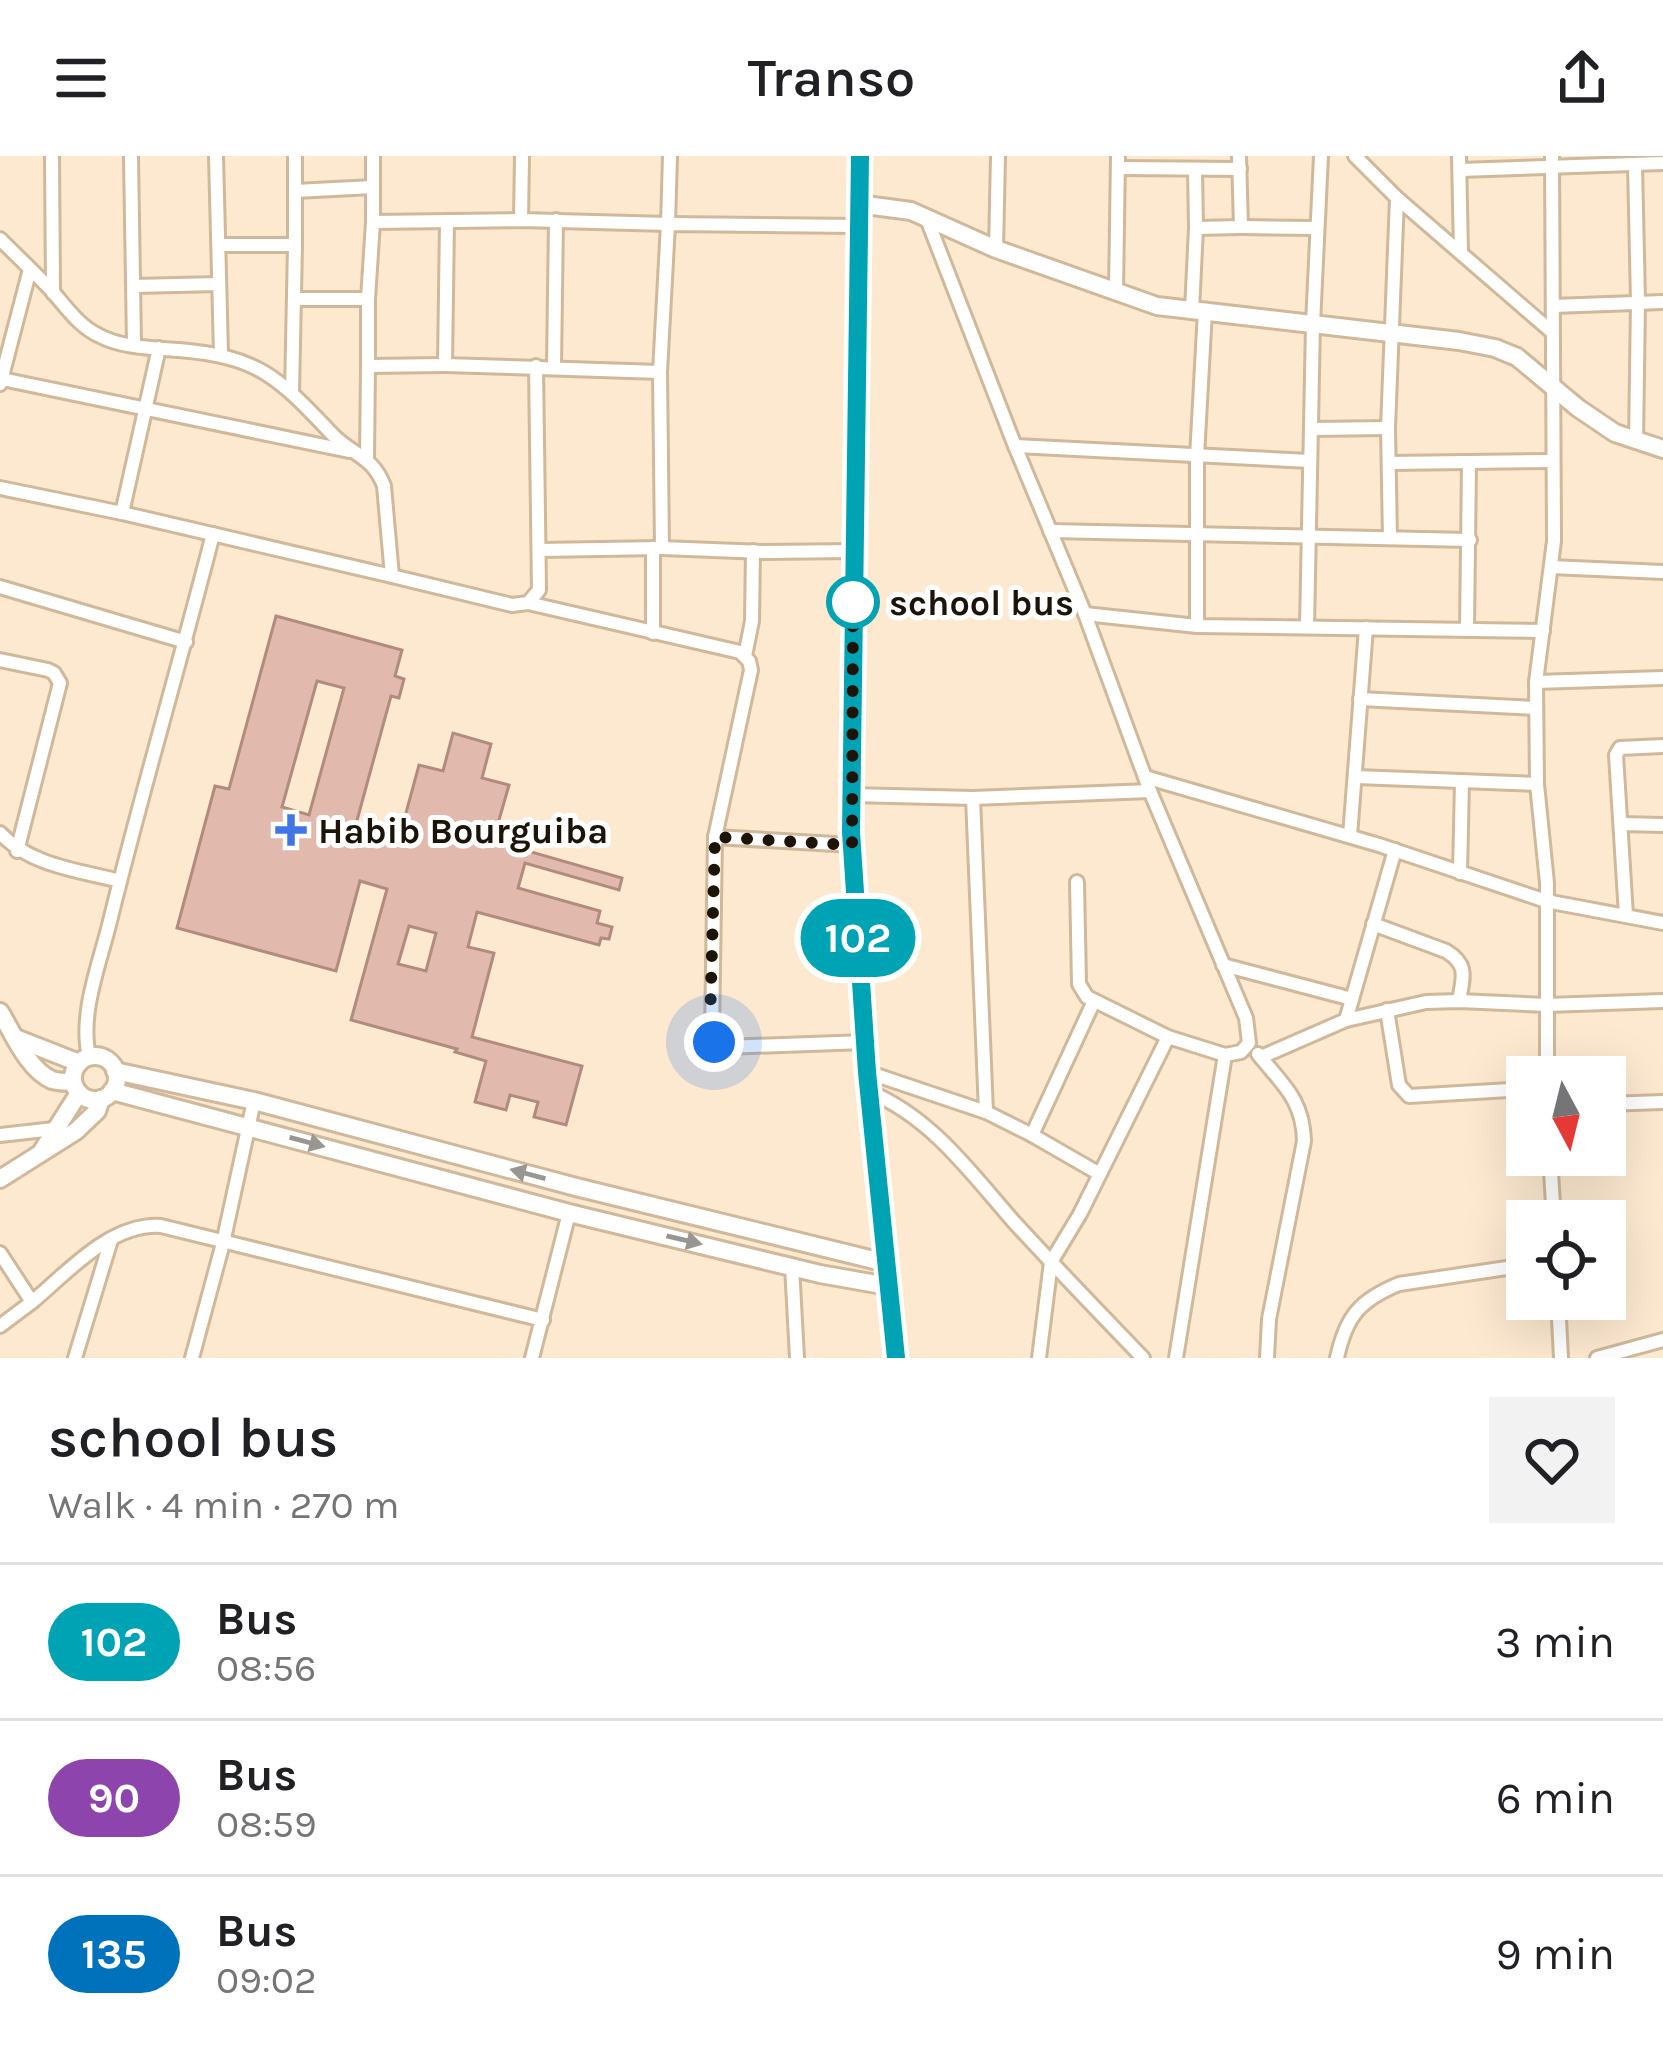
<!DOCTYPE html>
<html lang="en">
<head>
<meta charset="utf-8">
<style>
	body { margin:0; font-family:Karla,sans-serif; background:#f2f2f2; color:#202124; height:100vh; display:flex; flex-direction:column; font-size:45px; white-space:nowrap }
	* { box-sizing:border-box; margin:0 }
	p { font-size:39px; color:#757577 }
	.icon { flex:none; width:66px; height:66px; fill:none; stroke:currentColor; stroke-width:2; stroke-linecap:round; stroke-linejoin:round }
	.map { position:relative; height:1202px; overflow:hidden }
	.panel { display:flex; flex-direction:column; background:#fff; flex:1 }
	.panel>* { flex:none }
	.badge { padding:0 24px; border-radius:39px; font-size:42px; line-height:78px }
	.needle { width:78px; rotate:173deg }
	.controls { position:absolute; left:1506px; top:900px; display:grid; gap:24px }
	.controls a { display:grid; place-items:center; width:120px; height:120px; border-radius:0px; background:#fff; box-shadow:0 12px 48px #0002; font-size:60px }
	.you { position:absolute; width:60px; height:60px; margin:-30px; border:9px solid #fff; border-radius:50%; background:#1a73e8; box-shadow:0 0 0 18px #1a73e833 }
	.map>.badge { position:absolute; translate:-50% -50%; box-shadow:0 0 0 6px #fff }
	.round { display:grid; place-items:center; flex:none; width:126px; height:126px; border-radius:0px; background:#f2f2f2 }
	.overview { display:flex; align-items:center; justify-content:space-between; height:204px; padding:0 48px }
	h1 { font-size:57px; font-weight:600; line-height:90px }
	ul { padding:0; list-style:none }
	li { display:flex; align-items:center; gap:36px; height:156px; padding:0 48px; border-top:3px solid #e0e0e0 }
	li div { flex:1 }
	li b { display:block; font-size:45px }
	li em { font-style:normal }
	li .badge { min-width:132px; font-weight:700; text-align:center }
	header { display:flex; justify-content:space-between; align-items:center; height:156px; padding:0 48px; background:#fff; font-size:54px; font-weight:600 }
	.map>svg:first-child { display:block }
</style>
</head>
<body>
<header><svg class="icon" aria-label="menu" viewBox="0 0 24 24"><path d="M4 6h16M4 12h16M4 18h16"/></svg>Transo<svg class="icon" aria-label="share" viewBox="0 0 24 24"><path d="M12 15V3M7 8l5-5 5 5M5 13v7h14v-7"/></svg></header>
<div class="map">
<svg width="1663" height="1202" viewBox="0 0 1663 1202">
	<rect width="100%" height="100%" fill="#fde9d0"/>
	<path fill="#e1baad" stroke="#b18b7f" stroke-width="3" fill-rule="evenodd" d="M276 460 402 494 395 520 404 523 399 542 391 540 356 668 400 679 419 609 443 615 453 577 491 588 482 622 509 629 493 685 622 722 619 734 525 707 518 732 600 755 597 767 612 771 609 783 601 782 599 789 477 756 468 791 494 797 472 881 582 910 566 969 534 961 538 946 510 939 506 954 475 946 486 905 455 896 457 893 351 864 387 733 360 725 336 815 177 772 215 630 229 633ZM317 525 344 532 309 659 282 651ZM409 770 436 777 426 815 398 808Z"/>
	<g fill="none" stroke-linecap="round" stroke-linejoin="round">
		<defs>
			<g id="street">
				<polyline points="52,0 53,137"/>
				<polyline points="131,0 134,189"/>
				<polyline points="216,0 221,198"/>
				<polyline points="295,0 295,89"/>
				<polyline points="373,0 373,66 521,64 668,68 670,0"/>
				<polyline points="1355,0 1397,42 1552,176"/>
				<polyline points="1459,0 1461,97"/>
				<polyline points="1635,8 1638,146 1636,286"/>
				<polyline points="1118,12 1240,13"/>
				<polyline points="1460,14 1663,7"/>
				<polyline points="295,35 373,31"/>
				<polyline points="927,63 1015,290 1085,458 1150,635 1246,862 1249,887 1241,896 1225,899 1168,881 1087,841 1079,828 1077,726"/>
				<polyline points="521,64 522,0"/>
				<polyline points="447,65 445,209 660,216"/>
				<polyline points="373,66 368,143 368,210 445,209"/>
				<polyline points="1241,71 1316,72"/>
				<polyline points="1196,72 1241,71 1239,0"/>
				<path d="M0 83C17 100 35 117 52 135 66 151 79 170 98 179 121 192 154 192 179 194 262 201 279 223 334 280 355 300 373 301 384 330L392 420 512 449 528 447 539 434 536 210"/>
				<polyline points="219,89 295,89 292,237"/>
				<polyline points="996,93 998,0"/>
				<polyline points="134,130 219,128"/>
				<polyline points="1116,136 1118,0"/>
				<polyline points="296,143 368,143"/>
				<polyline points="1553,150 1663,146"/>
				<polyline points="1192,154 1196,72 1195,13"/>
				<polyline points="554,211 556,64"/>
				<polyline points="2,223 349,295"/>
				<polyline points="0,228 30,113"/>
				<polyline points="1311,273 1388,272"/>
				<polyline points="1015,290 1310,305"/>
				<polyline points="367,302 368,210"/>
				<polyline points="1389,307 1553,305"/>
				<polyline points="0,332 122,357 392,420"/>
				<polyline points="122,357 159,192"/>
				<polyline points="1050,375 1470,384"/>
				<polyline points="1390,382 1388,272 1397,42"/>
				<polyline points="540,394 662,392"/>
				<polyline points="853,395 765,396 662,392 660,216 668,68 857,70"/>
				<polyline points="1551,411 1663,416"/>
				<polyline points="0,431 186,486"/>
				<polyline points="528,447 740,496 749,505 751,514 715,681 712,878 714,886 724,891 865,886"/>
				<polyline points="1085,458 1197,470 1543,475"/>
				<polyline points="1197,470 1197,301 1205,155"/>
				<polyline points="1307,471 1313,168 1321,0"/>
				<polyline points="1467,474 1469,307"/>
				<polyline points="653,477 653,392"/>
				<polyline points="745,500 752,465 753,395"/>
				<polyline points="0,504 48,514 54,517 60,527 17,695"/>
				<polyline points="1536,526 1663,522"/>
				<polyline points="1360,543 1536,552"/>
				<polyline points="1145,621 1379,689 1546,745 1663,767"/>
				<polyline points="1356,621 1537,628"/>
				<polyline points="851,639 973,642 1150,635"/>
				<polyline points="973,642 986,956"/>
				<polyline points="1621,668 1663,669"/>
				<path d="M0 677C31 710 77 714 120 725"/>
				<polyline points="1350,680 1366,472"/>
				<polyline points="715,681 852,689"/>
				<polyline points="1460,717 1462,625"/>
				<polyline points="1626,759 1616,599 1620,592 1663,590"/>
				<path d="M1373 768 1446 795C1469 809 1463 821 1459 845"/>
				<polyline points="1223,809 1352,843"/>
				<polyline points="1387,854 1399,929 1409,940 1527,933"/>
				<polyline points="1346,864 1395,694"/>
				<path d="M1258 898C1282 928 1303 943 1304 985L1269 1163 1267 1202"/>
				<path d="M89 901C79 857 100 807 110 765 142 635 180 507 213 378"/>
				<polyline points="1261,901 1346,864 1426,846 1459,845 1547,849 1663,845"/>
				<polyline points="867,916 986,956 1032,979 1098,1017"/>
				<polyline points="1547,921 1547,727 1537,628 1536,526 1554,385 1552,0"/>
				<path d="M870 936C932 962 971 1017 1014 1066 1056 1112 1100 1157 1143 1202"/>
				<polyline points="1605,948 1663,946"/>
				<polyline points="0,979 54,973"/>
				<polyline points="1032,979 1094,845"/>
				<polyline points="1550,999 1554,1065"/>
				<polyline points="0,1097 32,1146 0,1170"/>
				<polyline points="792,1110 797,1202"/>
				<polyline points="1558,1143 1561,1202"/>
				<path d="M32 1146C68 1116 110 1067 161 1070L543 1164"/>
				<polyline points="75,1202 111,1084"/>
				<polyline points="192,1202 223,1087 254,945"/>
				<polyline points="532,1202 569,1057"/>
				<polyline points="1039,1202 1051,1106 1080,1058 1168,881"/>
				<polyline points="1176,1202 1225,899"/>
				<path d="M1337 1202C1346 1160 1360 1144 1399 1128L1527 1109"/>
				<polyline points="1597,1202 1663,1184"/>
			</g>
			<g id="secondary">
				<polyline points="858,48 911,55 996,93 1157,150 1459,185 1495,192 1517,201 1578,252 1615,277 1663,293"/>
				<path d="M0 856C13 877 28 914 52 924 58 926 68 926 73 926"/>
				<polyline points="18,883 79,907"/>
				<circle cx="95" cy="922" r="22"/>
				<polyline points="115,915 254,945 576,1031 886,1107"/>
				<polyline points="112,935 569,1057 820,1118 888,1130"/>
				<polyline points="42,995 79,937"/>
				<polyline points="0,1023 76,975 97,955 101,943"/>
			</g>
			<polyline id="primary" points="860,0 851,676 867,916 896,1202"/>
		</defs>
		<use href="#street" stroke="#d0b89a" stroke-width="18"/>
		<use href="#secondary" stroke="#d0b89a" stroke-width="22"/>
		<use href="#primary" stroke="#d0b89a" stroke-width="24"/>
		<use href="#street" stroke="#fff" stroke-width="12"/>
		<use href="#secondary" stroke="#fff" stroke-width="16"/>
		<use href="#primary" stroke="#fff" stroke-width="18"/>
	</g>
	<defs><path id="oneway-solid" d="M-6-.8H1V-3.2L6.5 0L1 3.2V.8H-6Z" transform="scale(3)"/></defs>
	<g fill="#999590">
		<use href="#oneway-solid" transform="translate(307 986) rotate(15)"/>
		<use href="#oneway-solid" transform="translate(528 1018) rotate(-165)"/>
		<use href="#oneway-solid" transform="translate(684 1084) rotate(13)"/>
	</g>
	<g fill="none" stroke-linecap="round" stroke-linejoin="round">
		<defs>
			<polyline id="line" points="860,0 851,676 867,916 896,1202"/>
		</defs>
		<use href="#line" stroke="#fff" stroke-width="27"/>
		<use href="#line" stroke="#00a3b4" stroke-width="18"/>
		<polyline stroke="#1d1409" stroke-width="12" stroke-dasharray="0 21.6" points="714,886 710,868 715,681 852,689 853,436 853,446"/>
	</g>
	<circle fill="#fff" stroke="#00a3b4" stroke-width="6" cx="853" cy="446" r="24"/>
	<path fill="#4075e5" stroke="#fff" stroke-width="4.5" d="M285 656h12v12h12v12h-12v12h-12v-12h-12v-12h12z"/>
	<g text-anchor="middle" stroke-width="10" stroke-linejoin="round" paint-order="stroke">
		<g font-size="36" font-weight="bold" fill="#1d1409" stroke="#fff" text-anchor="start">
			<text x="889" y="459">school bus</text>
		</g>
		<g font-size="36" font-weight="bold" fill="#1d1409" stroke="#fff" text-anchor="start">
			<text x="318" y="687">Habib Bourguiba</text>
		</g>
	</g>
</svg>
<div class="controls">
<a><svg class="needle" viewBox="-14 -14 28 28"><path d="M0-13l5 13h-10z" fill="#e53935"/><path d="M0 13l5-13h-10z" fill="#757577"/></svg></a>
<a><svg class="icon" aria-label="locate" viewBox="0 0 24 24"><circle cx="12" cy="12" r="6"/><path d="M12 2v4M12 18v4M2 12h4M18 12h4"/></svg></a>
</div>
<div class="you" style="left:714px;top:886px"></div>
<b class="badge" style="left:858px;top:782px;background:#00a3b4;color:#fff">102</b>
</div>
<section class="panel">
<div class="overview"><div><h1>school bus</h1><p>Walk · 4 min · 270 m</p></div><a class="round"><svg class="icon" aria-label="heart" viewBox="0 0 24 24"><path d="M12 20l-8-8c-3-5 5-10 8-4 3-6 11-1 8 4z"/></svg></a></div>
<ul>
<li><span class="badge" style="background:#00a3b4;color:#fff">102</span><div><b>Bus</b><p>08:56</p></div><em>3 min</em></li>
<li><span class="badge" style="background:#8e44ad;color:#fff">90</span><div><b>Bus</b><p>08:59</p></div><em>6 min</em></li>
<li><span class="badge" style="background:#0072bc;color:#fff">135</span><div><b>Bus</b><p>09:02</p></div><em>9 min</em></li>
</ul>
</section>
</body>
</html>
